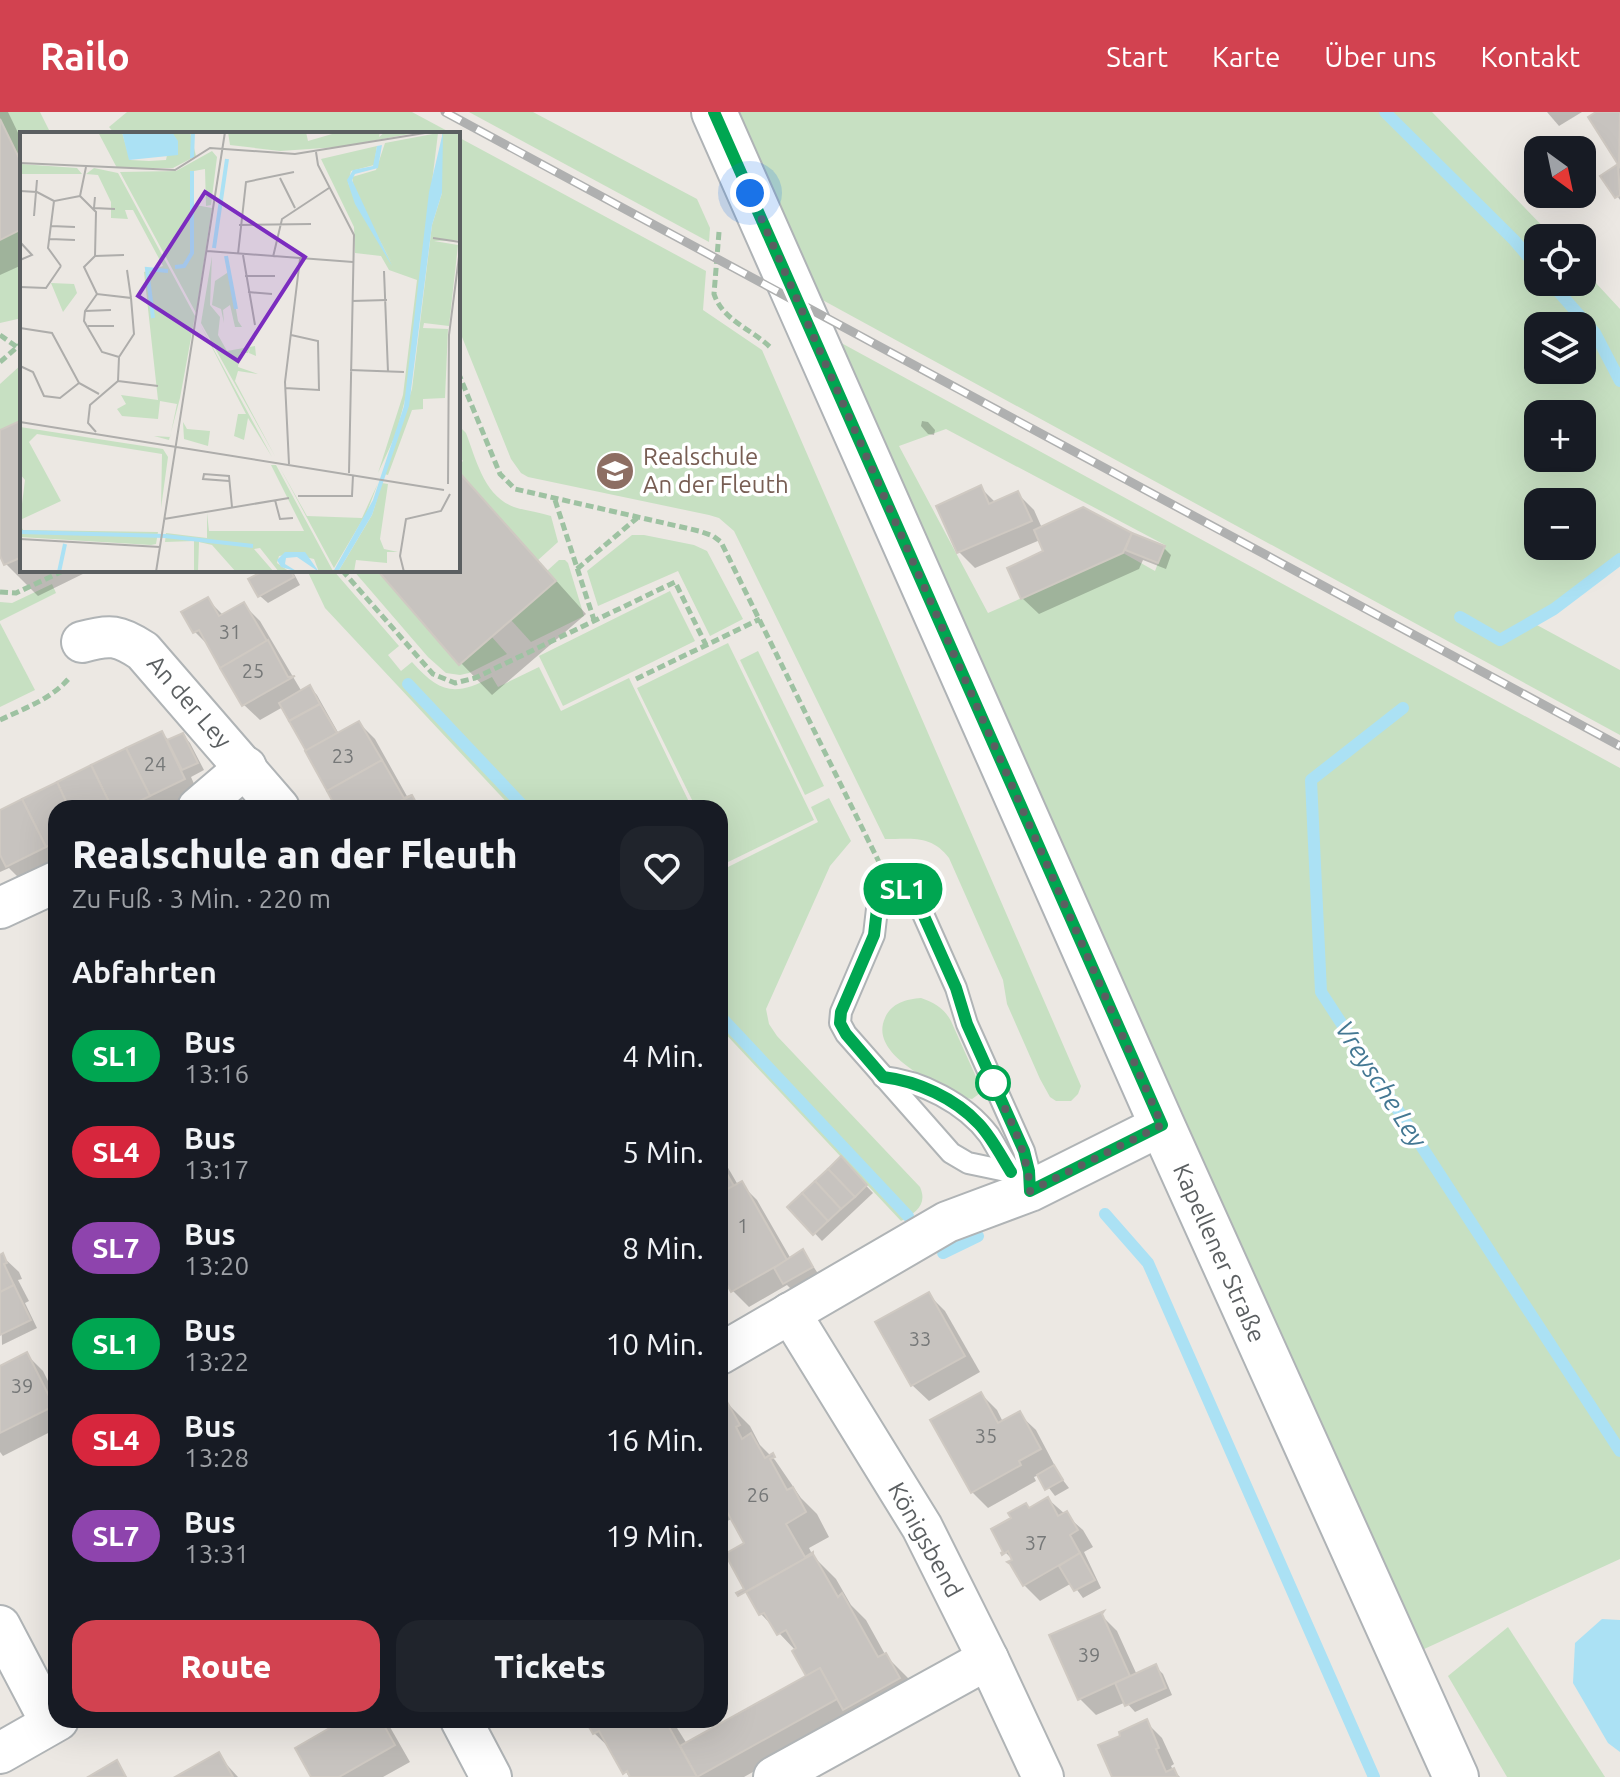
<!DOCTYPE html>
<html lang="de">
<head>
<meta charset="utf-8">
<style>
	body { margin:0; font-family:Ubuntu,sans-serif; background:#20242c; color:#f1f3f6; height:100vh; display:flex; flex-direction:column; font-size:30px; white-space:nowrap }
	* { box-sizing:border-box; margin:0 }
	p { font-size:26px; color:#9ea1a6 }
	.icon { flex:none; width:44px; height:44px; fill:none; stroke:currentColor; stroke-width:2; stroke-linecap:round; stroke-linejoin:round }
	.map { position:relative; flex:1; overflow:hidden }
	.drawer { position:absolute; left:48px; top:688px; width:680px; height:928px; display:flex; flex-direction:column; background:#171b24; border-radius:24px; box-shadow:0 8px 32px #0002 }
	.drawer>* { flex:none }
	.badge { padding:0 16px; border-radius:26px; font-size:28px; line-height:52px }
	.needle { width:52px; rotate:147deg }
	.fabs { position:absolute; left:1524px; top:24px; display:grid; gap:16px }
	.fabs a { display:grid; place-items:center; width:72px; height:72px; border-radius:16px; background:#171b24; box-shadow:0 8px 32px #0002; font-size:40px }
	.you { position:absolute; width:40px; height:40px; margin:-20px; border:6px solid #fff; border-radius:50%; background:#1a73e8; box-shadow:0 0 0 12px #1a73e833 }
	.map>.badge { position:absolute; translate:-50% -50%; box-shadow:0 0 0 4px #fff }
	h2 { padding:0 24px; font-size:30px; line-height:72px }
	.round { display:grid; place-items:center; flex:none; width:84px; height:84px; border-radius:24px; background:#20242c }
	.head { display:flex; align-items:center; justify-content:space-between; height:136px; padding:0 24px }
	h1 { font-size:38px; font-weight:800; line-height:60px }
	.button { display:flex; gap:16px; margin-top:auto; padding:16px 24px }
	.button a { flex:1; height:92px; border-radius:24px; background:#d24250; color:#fff; font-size:32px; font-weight:800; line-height:92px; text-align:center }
	.button a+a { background:#20242c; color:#f1f3f6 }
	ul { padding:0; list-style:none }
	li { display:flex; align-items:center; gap:24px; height:96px; padding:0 24px }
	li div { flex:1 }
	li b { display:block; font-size:30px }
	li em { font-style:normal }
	li .badge { min-width:88px; font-weight:700; text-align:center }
	header { display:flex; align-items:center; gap:48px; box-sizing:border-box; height:112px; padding:0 40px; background:#d24250; color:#fff }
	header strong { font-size:38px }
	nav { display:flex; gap:44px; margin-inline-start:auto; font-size:28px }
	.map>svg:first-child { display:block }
</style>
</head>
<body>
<header>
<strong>Railo</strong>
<nav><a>Start</a><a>Karte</a><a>Über uns</a><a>Kontakt</a></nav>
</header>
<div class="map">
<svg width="1620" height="1665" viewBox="0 0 1620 1665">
	<rect width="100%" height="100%" fill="#ece8e3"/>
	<g fill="#c7e0c2" fill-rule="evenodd">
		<polygon points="0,0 40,0 51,22 22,22 22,52 0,7"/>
		<polygon points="127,0 412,0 453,22 115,22 109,15"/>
		<polygon points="469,0 533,0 697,87 710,116 709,130"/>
		<path d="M737 0H1432L1554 126H1538V170H1582V156L1620 197V451L1558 499 1535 512 1620 558V623L817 185ZM1538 214H1582V258H1538ZM1538 302H1582V346H1538ZM1538 390H1582V434H1538Z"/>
		<path d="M458 25 706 159 703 198 762 238 1081 974 1078 982 1071 989H1056L1050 985 1040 967 1007 892 1003 868 949 746C932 723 912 727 885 727L734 419 719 406 709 403 528 365 521 361 511 347 458 215Z"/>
		<polygon points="22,117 22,206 0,211 0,128"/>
		<path d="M834 227 1620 656V1447L1422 1538ZM946 317 1165 433 1155 459 1123 441 988 501 899 334Z"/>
		<polygon points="22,252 22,308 0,319 0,272"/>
		<path d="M462 317 466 321C476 347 484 384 514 395 526 399 539 400 551 404L558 430 537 449 458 359V353L463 349 458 342V318Z"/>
		<polygon points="632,423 644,423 694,433 707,439 743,507 710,524 678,459 598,494 587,459"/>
		<polygon points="559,448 565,448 568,451 584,504 531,530 511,508 547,459"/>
		<path d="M307 458H333L399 534 388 543 401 559 412 550C440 581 454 585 492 565L498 575 539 555 561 599 629 566 692 696H512L325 496Z"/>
		<polygon points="353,458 377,458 459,552 491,524 507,542 469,561 460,563 446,561 428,545"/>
		<polygon points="52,472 56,481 0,509 0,490 12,491"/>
		<polygon points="670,479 695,529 563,594 539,544"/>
		<polygon points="0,511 35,578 0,595"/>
		<polygon points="728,531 814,708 724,752 720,744 720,696 696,696 637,576"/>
		<polygon points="758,539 824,674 805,683 740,548"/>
		<path d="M829 686 851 729 830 754 766 897 769 912 777 924 920 1075C928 1093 915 1101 901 1109L720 916V754L722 758 818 710 811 695Z"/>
		<path d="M921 886C935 891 944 896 951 909L981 976 979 982 972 987 961 985C936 971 868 943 885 906 891 891 907 887 921 886Z"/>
		<polygon points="1508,1515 1605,1665 1507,1665 1448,1564"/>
	</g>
	<polygon fill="#abe1f4" points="1602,1507 1620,1508 1620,1640 1608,1631 1573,1571 1575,1531"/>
	<g fill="#0003">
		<polygon points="0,0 8,0 22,29 22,153 0,163"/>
		<polygon points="1547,0 1582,0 1559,14"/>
		<polygon points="1620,55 1620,88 1603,64"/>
		<polygon points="922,309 928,310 935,318 934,323 928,322 921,314"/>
		<polygon points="22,310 22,458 91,458 38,484 6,452 0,440 0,320"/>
		<polygon points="458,359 586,502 492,583 461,551 380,458 458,458"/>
		<polygon points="981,376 996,391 1018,382 1034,398 1042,416 1131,423 1164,436 1171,443 1166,457 1143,448 1139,457 1039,502 1022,486 1046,440 1040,428 975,456 959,440"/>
		<polygon points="269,458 292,458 300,473 268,491 260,484"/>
		<polygon points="207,487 224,504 244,493 260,509 302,580 310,575 317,583 339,622 359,611 375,627 408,686 411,684 423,696 339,696 283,595 260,608 243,592 211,536 195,520"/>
		<polygon points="161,621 170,629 183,623 190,631 204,658 191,665 199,683 174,696 56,696 56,754 23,770 9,756 0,760 0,700"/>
		<polygon points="720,1042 738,1073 741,1072 757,1088 791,1147 803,1139 819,1163 792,1178 787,1173 749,1195 733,1179 720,1156"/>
		<polygon points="841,1047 873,1081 822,1129 790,1095"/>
		<polygon points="2,1144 19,1160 22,1167 18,1168 29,1189 25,1191 37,1216 2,1233 0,1145"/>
		<polygon points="929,1183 945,1199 980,1260 929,1289 912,1273"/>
		<polygon points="27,1243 43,1259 56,1285 56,1317 3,1344 0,1340 0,1256"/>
		<polygon points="981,1282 997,1298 1003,1310 1019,1302 1036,1318 1055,1354 1053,1355 1069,1376 1055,1384 1039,1363 1034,1365 1036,1369 988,1396 972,1380"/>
		<polygon points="726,1290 750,1314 760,1333 775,1348 801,1386 817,1402 829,1425 809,1436 813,1444 836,1467 851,1493 866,1508 886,1544 910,1568 852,1604 744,1665 629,1665 614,1640 594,1621 587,1608 672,1608 687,1632 809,1564 796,1539 761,1502 728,1443 747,1432 733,1406 720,1413 720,1293"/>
		<polygon points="1048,1387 1083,1418 1093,1435 1084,1440 1101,1476 1083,1486 1072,1471 1040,1489 1024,1473 1014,1449 1006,1441 994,1418"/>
		<polygon points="1101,1503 1117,1519 1137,1563 1155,1554 1163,1562 1172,1583 1135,1600 1126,1590 1096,1603 1080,1587"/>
		<polygon points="332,1608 386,1608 410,1650 383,1665 313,1665 336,1615"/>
		<polygon points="1146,1610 1162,1626 1174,1652 1171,1654 1173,1658 1180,1665 1115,1665 1123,1625"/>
		<polygon points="218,1643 238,1665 179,1665"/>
	</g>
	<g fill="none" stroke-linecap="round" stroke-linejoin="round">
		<g stroke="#abe1f4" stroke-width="12">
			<polyline points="1385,0 1514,128 1538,156"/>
			<polyline points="1550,170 1595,221 1620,269"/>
			<polyline points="1460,505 1500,528 1554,497 1620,447"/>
			<polyline points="408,572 525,696"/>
			<polyline points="1403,596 1311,668 1321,880 1620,1339"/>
			<polyline points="720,904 908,1104"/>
			<polyline points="1105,1102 1148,1151 1374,1665"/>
			<polyline points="943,1141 978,1124"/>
		</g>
	</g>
	<g fill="#c7c3bf" stroke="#cfc9c2" stroke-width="2">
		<polygon points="1596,0 1620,0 1619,54 1588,5"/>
		<polygon points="0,7 22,52 22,117 0,128"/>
		<polygon points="1618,52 1620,83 1615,86 1600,64"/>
		<polygon points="22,308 22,445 4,453 0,444 0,318"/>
		<polygon points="458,359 556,469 459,553 377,458 458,458"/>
		<polygon points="981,373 989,392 1018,379 1032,409 957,441 936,394"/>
		<polygon points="1083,395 1132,421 1123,441 1021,487 1007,456 1043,439 1034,418"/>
		<polygon points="1132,421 1165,434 1158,451 1125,438"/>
		<polygon points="265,458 290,458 294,465 258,485 248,467"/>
		<polygon points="208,485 219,504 244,490 267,529 220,556 199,518 193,521 181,500"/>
		<polygon points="268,528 288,565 295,564 242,594 220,556"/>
		<polygon points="310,573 320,592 289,609 279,591"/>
		<polygon points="320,592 337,621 306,639 289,609"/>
		<polygon points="359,609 382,648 327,679 305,639"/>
		<polygon points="162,619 185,667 150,684 126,636"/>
		<polygon points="183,621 198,651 182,658 167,628"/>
		<polygon points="126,636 150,684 125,696 112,696 91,653"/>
		<polygon points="382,648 404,686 412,683 388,696 336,696 327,679"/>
		<polygon points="91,653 112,696 69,696 57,670"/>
		<polygon points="57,670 69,696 56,696 56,730 46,735 22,687"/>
		<polygon points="412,683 419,696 388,696"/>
		<polygon points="22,687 46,735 6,755 0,743 0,698"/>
		<polygon points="841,1044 867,1073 855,1085 828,1057"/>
		<polygon points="720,1050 734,1074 720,1081"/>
		<polygon points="828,1057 855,1085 841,1097 815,1069"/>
		<polygon points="742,1069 787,1148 731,1180 720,1160 720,1081"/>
		<polygon points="815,1069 841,1097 828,1109 802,1081"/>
		<polygon points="802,1081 828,1109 813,1123 787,1095"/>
		<polygon points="803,1137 813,1155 783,1172 774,1156"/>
		<polygon points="3,1141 7,1151 4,1152 14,1173 0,1180 0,1143"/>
		<polygon points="14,1173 31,1208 0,1223 0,1180"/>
		<polygon points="929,1180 965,1244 911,1274 875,1210"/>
		<polygon points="27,1240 54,1294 0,1321 0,1254"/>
		<polygon points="981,1280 998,1311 1020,1299 1041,1337 1019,1349 1021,1353 971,1381 930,1308"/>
		<polygon points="726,1288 740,1313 736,1315 742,1327 751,1321 765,1346 773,1341 775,1345 770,1347 787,1378 793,1375 806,1400 786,1412 805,1445 813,1440 813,1442 738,1484 736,1481 744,1477 725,1442 744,1431 720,1387 720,1291"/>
		<polygon points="1054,1353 1063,1368 1045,1378 1037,1363"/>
		<polygon points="1048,1385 1058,1404 1067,1399 1078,1418 1070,1423 1080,1441 1023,1474 1010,1452 1007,1450 1012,1448 1008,1439 1002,1443 1001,1441 1003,1440 991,1417 1011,1406 1008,1401 1026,1391 1029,1396"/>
		<polygon points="1080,1441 1095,1468 1074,1479 1059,1454"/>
		<polygon points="813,1442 838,1485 842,1481 878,1545 886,1541 900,1566 843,1598 820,1556 806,1564 792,1539 796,1536 786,1518 777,1523 764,1501 759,1503 746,1480"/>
		<polygon points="1104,1499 1102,1502 1130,1564 1078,1588 1049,1523"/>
		<polygon points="1156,1552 1166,1576 1125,1594 1115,1571"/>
		<polygon points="820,1556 837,1587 697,1665 680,1634"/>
		<polygon points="1147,1607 1159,1636 1156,1637 1166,1660 1174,1656 1178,1665 1112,1665 1098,1633 1120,1624 1119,1620"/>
		<polygon points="330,1608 381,1608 395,1633 339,1665 311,1665 295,1636 333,1614"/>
		<polygon points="585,1608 665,1608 697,1665 630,1665 627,1659 623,1662 599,1619 593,1622"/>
		<polygon points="219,1640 233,1665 175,1665"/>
		<polygon points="117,1648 126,1665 88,1665"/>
	</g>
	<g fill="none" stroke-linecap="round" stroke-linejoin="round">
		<defs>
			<g id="lane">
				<path d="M883 965C921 969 965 991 989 1023 998 1037 1005 1053 1016 1065"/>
				<polyline points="1011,1060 968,1051 951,1041 846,922 840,911 841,900 874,823 878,788 883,781 892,776 903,777 919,793 956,876 967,912 1024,1039 1029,1059 1030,1079"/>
			</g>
			<g id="street">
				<path d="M82 530C110 522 119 523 143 539L279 696"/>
				<polyline points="198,696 246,655"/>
				<polyline points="0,796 56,770"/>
				<polyline points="790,1201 922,1415 988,1547 1043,1665"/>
				<polyline points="720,1242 947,1110 1030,1079 1162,1013"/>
				<polyline points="0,1514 51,1611"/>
				<polyline points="461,1608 491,1665"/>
				<polyline points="0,1641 58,1608"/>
				<polyline points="774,1665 988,1547"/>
			</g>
			<polyline id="secondary" points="714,0 1162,1013 1456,1665"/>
		</defs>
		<use href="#lane" stroke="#b0b4b6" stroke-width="24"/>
		<use href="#street" stroke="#b0b4b6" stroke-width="44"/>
		<use href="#secondary" stroke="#afb3b6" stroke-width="48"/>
		<g stroke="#9ec2a2" stroke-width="5" stroke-dasharray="8 4" stroke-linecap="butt">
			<path d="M719 120 714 182C723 209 752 217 771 236"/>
			<polyline points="0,223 17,235"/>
			<polyline points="0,250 22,231"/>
			<polyline points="458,260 500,362 515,377 699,419 713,424 721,430 879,750"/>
			<polyline points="555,388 594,508"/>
			<polyline points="577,457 637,406"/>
			<polyline points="342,458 433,562 455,571 475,566 675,470 706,533"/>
			<polyline points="0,480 16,481 65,458"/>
			<polyline points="636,567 760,507"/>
			<path d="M0 608C25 596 52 587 70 565"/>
		</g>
		<use href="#lane" stroke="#fff" stroke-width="20"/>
		<use href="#street" stroke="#fff" stroke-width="40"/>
		<use href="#secondary" stroke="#fff" stroke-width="44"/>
		<defs>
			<polyline id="rail" points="445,0 1620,634"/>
		</defs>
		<use href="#rail" stroke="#afb0b0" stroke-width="9"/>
		<use href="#rail" stroke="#fff" stroke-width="6" stroke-dasharray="18" stroke-linecap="butt"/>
	</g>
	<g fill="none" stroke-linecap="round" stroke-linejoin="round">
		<defs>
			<path id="line" d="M714 0 1162 1013 1030 1079 1029 1059 1024 1039 967 912 956 876 919 793 903 777 892 776 883 781 878 788 874 823 841 900 840 911 846 922 883 965C917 969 955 986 979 1012 992 1026 1001 1044 1011 1060"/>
		</defs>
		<use href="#line" stroke="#fff" stroke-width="18"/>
		<use href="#line" stroke="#00a651" stroke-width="12"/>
		<path stroke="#5b5f61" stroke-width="8" stroke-dasharray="0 14.4" d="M750 81 1162 1013 1030 1079C1028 1037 1006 1000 989 963L993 971"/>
	</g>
	<defs>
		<symbol id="school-disc" viewBox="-11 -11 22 22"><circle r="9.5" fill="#8d6e63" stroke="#fff"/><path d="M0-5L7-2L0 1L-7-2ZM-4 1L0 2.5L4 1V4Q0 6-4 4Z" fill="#fff"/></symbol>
	</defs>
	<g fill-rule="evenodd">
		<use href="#school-disc" x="593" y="337" width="44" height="44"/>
	</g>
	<circle fill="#fff" stroke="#00a651" stroke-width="4" cx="993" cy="971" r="16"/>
	<g text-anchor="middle" stroke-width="7" stroke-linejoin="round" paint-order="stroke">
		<g font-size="20" fill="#767878">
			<text x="230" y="527">31</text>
			<text x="253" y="566">25</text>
			<text x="343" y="651">23</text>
			<text x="155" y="659">24</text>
			<text x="743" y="1121">1</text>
			<text x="920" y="1234">33</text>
			<text x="22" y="1281">39</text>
			<text x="986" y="1331">35</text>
			<text x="758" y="1390">26</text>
			<text x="1036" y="1438">37</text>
			<text x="1089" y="1550">39</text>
		</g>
		<g font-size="24" fill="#785e54" stroke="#fff" text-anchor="start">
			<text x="643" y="353">Realschule<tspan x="643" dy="28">An der Fleuth</tspan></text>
		</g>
		<g font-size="24" fill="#5b5f61" stroke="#fff">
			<text transform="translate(189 590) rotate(49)" y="8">An der Ley</text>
			<text transform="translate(1219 1141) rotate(66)" y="8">Kapellener Straße</text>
			<text transform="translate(925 1428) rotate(61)" y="8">Königsbend</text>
		</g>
		<g font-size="26" font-style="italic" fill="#447893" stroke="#fff">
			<text transform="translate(1381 972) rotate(57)" y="9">Vreysche Ley</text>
		</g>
	</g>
	<g transform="translate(20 20)">
		<rect width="440" height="440" fill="#ece8e3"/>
		<path d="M78 0H102L110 28 129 29 146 28 152 0H170L176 24 153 36H97ZM208 0H286L288 9 319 0H360L359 5 365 0H400L319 15 260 19 210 13ZM440 0V108L414 109 438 113 429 194 404 191 403 196 428 197 425 266 403 267V277L392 278 368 343 364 342 392 257 412 93 422 61V1ZM418 1 386 264 376 302 358 341 383 263 397 148 369 138 361 124 335 121 334 95 301 27 357 14 354 33 331 39 328 51 373 133 335 62 332 45 356 38 365 11ZM192 19 197 25 191 73 186 74 185 37 174 39 170 72 192 76 176 181 100 40 156 39ZM0 32 57 36 62 42H0ZM74 36 98 41 175 184 160 266 149 308 134 304 150 305 157 272 140 269 138 287 102 284 97 277 106 272 101 263 138 268 124 140 143 134 113 78H105L108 87 91 86V70L78 43 66 42ZM192 124 190 173 200 185 198 203 207 219 235 214 236 224 229 221 230 216 228 221H220L218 235 238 242 218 239 215 249 256 326 181 191ZM207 124 218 189 222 195H215L210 173 203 178 204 191 201 177 192 173 195 149 207 141ZM31 151 54 152 57 161 43 180ZM180 192 252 325 228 286 224 308 214 304 218 282H226ZM163 290 167 297 190 299 188 314 164 307ZM0 295 143 317 148 325 141 376 142 322 17 302 9 310 41 369 0 388 5 348 0 342ZM251 333H256L313 439 299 440 294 427 271 422 259 424 257 431 270 440H259L240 416 234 417 254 440H216L192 413 179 410 178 440H174V409L145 410 146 401 187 406V381L189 399H284ZM259 334 287 384 342 386 358 351 347 380 314 436ZM362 351 368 352 360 407 364 417 378 420H367V431L336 428 334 440H318L352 383ZM0 392 3 398 138 400 136 412 131 413 0 405Z" fill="#c7e0c2"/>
		<path d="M102 0H152L158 9V23L109 28ZM423 0 422 61 412 93 389 274 352 383 318 440H313L353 368 384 274 409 60ZM362 13 358 36 335 42 332 48 372 134 335 72 327 48 333 38 353 34 357 14ZM265 420H285L299 440 277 425 266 426 265 432 278 440 261 435 257 428Z" fill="#abe1f4"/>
		<path fill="none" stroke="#abe1f4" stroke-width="4" d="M172 26 173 0M194 116 207 27M206 124 216 177M155 135 164 134 172 121V39M133 186 127 137 148 139M0 400 145 404 233 414M39 440 45 412"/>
		<path fill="none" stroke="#aeadab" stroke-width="2" d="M296 20 298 33 334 103 329 341M0 31 155 38 190 16 275 22 411 0M260 46 275 76M0 59 17 60 34 69M60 64 76 80 75 124 64 135 77 162M60 64 66 35M75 65 74 76 95 77M14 84 17 48M219 93 291 92M31 94 55 95M413 106 440 110M30 107 55 108M0 110 12 123 0 128M187 119 333 130M218 122 226 50 274 40M223 123 235 193M75 124 104 123M253 125 262 87 309 56M41 134 28 116 34 69 60 64M107 138 111 166M364 139 368 240M225 144H255M0 155 26 156 41 134M228 160 252 162M332 169 367 168M65 179 91 178M68 194H94M0 196 32 201 59 251 79 262M0 234 13 240 24 264 40 266 59 251M330 238 384 240M98 249 138 254M265 256 299 258 298 209 271 203M0 290 424 358M76 300 68 291 70 273 98 249 99 225 114 202 111 166 77 162 65 179 64 189 82 220 99 225M269 332 265 250 280 127M209 349 183 347 184 342 209 344 212 375M428 352 429 203 440 117M278 364H332L333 343M255 368 260 387 273 386M144 387 269 366M0 407 140 415M136 440 205 0M384 440 380 424 386 387 421 379 430 362"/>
		<path fill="#7b2cbf" fill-opacity="0.15" stroke="#7b2cbf" stroke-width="4" d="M185 60 285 125 218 229 118 164Z"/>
		<rect width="440" height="440" fill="none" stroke="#5b5f61" stroke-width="4"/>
	</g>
</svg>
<div class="fabs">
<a><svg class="needle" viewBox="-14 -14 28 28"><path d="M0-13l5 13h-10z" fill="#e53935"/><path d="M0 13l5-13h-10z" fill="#9ea1a6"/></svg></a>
<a><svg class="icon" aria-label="locate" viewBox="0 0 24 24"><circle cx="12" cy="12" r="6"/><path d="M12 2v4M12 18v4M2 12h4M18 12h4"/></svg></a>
<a><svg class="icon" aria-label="layers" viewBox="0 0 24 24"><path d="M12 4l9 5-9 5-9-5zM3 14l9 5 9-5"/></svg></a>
<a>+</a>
<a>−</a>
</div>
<div class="you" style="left:750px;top:81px"></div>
<b class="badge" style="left:903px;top:777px;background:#00a651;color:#fff">SL1</b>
<section class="drawer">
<div class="head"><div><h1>Realschule an der Fleuth</h1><p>Zu Fuß · 3 Min. · 220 m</p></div><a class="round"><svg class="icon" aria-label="heart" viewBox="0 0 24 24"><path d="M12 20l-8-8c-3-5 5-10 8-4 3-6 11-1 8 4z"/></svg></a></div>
<h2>Abfahrten</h2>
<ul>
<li><span class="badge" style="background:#00a651;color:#fff">SL1</span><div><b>Bus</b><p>13:16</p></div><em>4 Min.</em></li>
<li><span class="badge" style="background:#d7263d;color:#fff">SL4</span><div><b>Bus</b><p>13:17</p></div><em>5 Min.</em></li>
<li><span class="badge" style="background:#8e44ad;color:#fff">SL7</span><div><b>Bus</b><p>13:20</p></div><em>8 Min.</em></li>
<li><span class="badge" style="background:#00a651;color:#fff">SL1</span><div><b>Bus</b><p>13:22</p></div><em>10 Min.</em></li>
<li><span class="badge" style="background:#d7263d;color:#fff">SL4</span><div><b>Bus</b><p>13:28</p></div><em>16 Min.</em></li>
<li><span class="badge" style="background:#8e44ad;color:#fff">SL7</span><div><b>Bus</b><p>13:31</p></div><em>19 Min.</em></li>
</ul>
<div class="button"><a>Route</a><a>Tickets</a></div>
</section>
</div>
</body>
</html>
